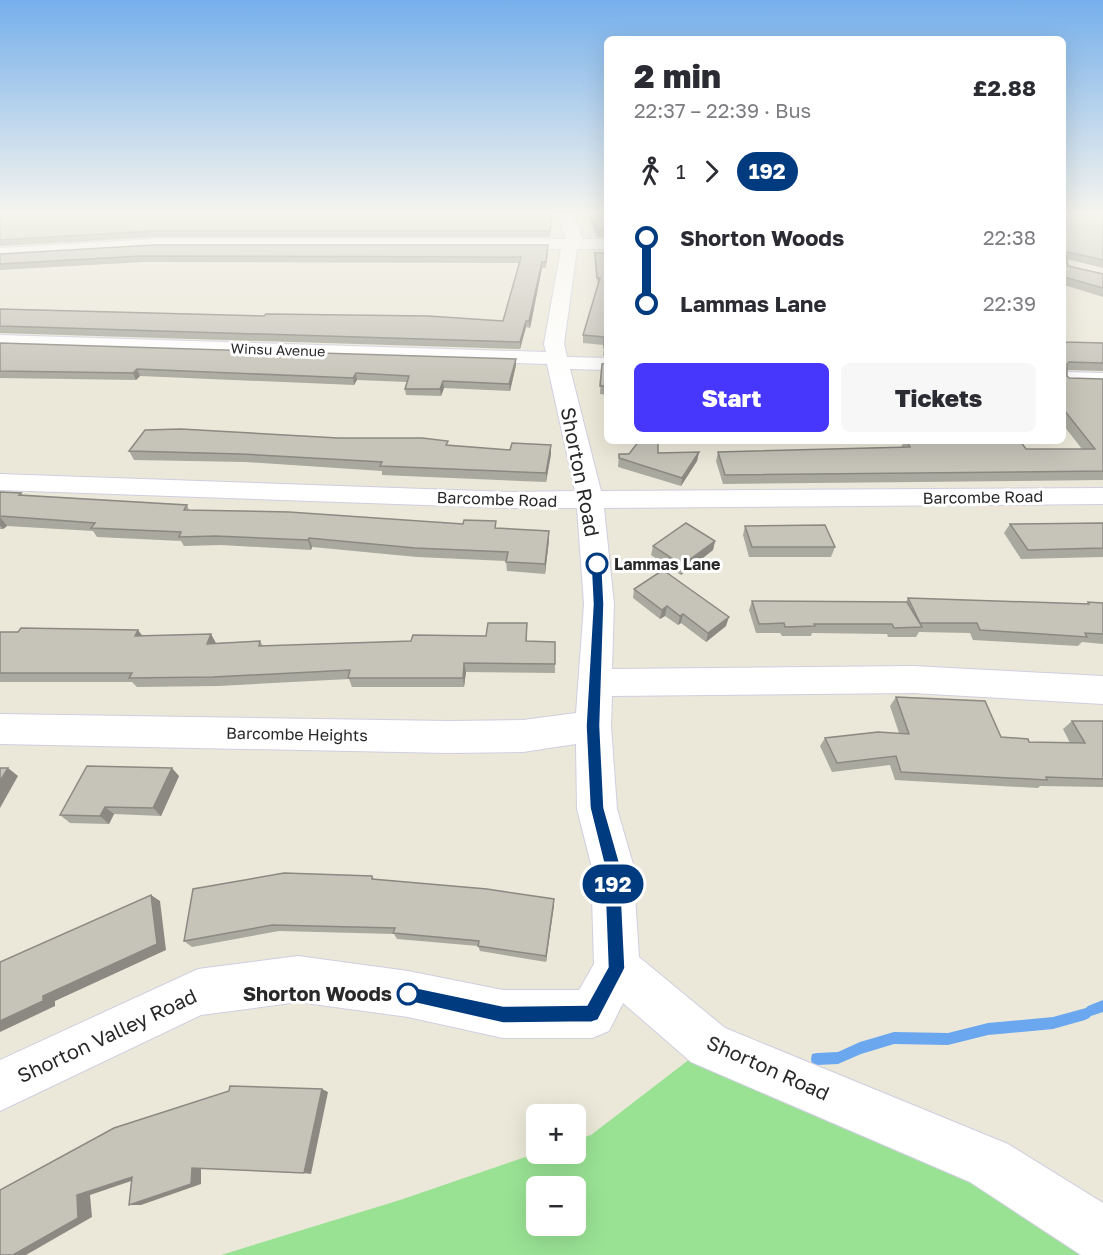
<!DOCTYPE html>
<html lang="en">
<head>
<meta charset="utf-8">
<style>
	body { margin:0; font-family:"Golos Text",sans-serif; background:#f7f7f7; color:#2b2b33; height:100vh; display:flex; flex-direction:column; font-size:22px; white-space:nowrap }
	* { box-sizing:border-box; margin:0 }
	p { font-size:20px; color:#7c7c81 }
	.icon { flex:none; width:33px; height:33px; fill:none; stroke:currentColor; stroke-width:2; stroke-linecap:round; stroke-linejoin:round }
	.map { position:relative; flex:1; overflow:hidden }
	.side { position:absolute; left:604px; top:36px; width:462px; height:408px; display:flex; flex-direction:column; background:#fff; border-radius:9px; box-shadow:0 6px 24px #0002 }
	.side>* { flex:none }
	.badge { padding:0 12px; border-radius:20px; font-size:21px; line-height:39px }
	.buttons { position:absolute; left:526px; top:1104px; display:grid; gap:12px }
	.buttons a { display:grid; place-items:center; width:60px; height:60px; border-radius:9px; background:#fff; box-shadow:0 6px 24px #0002; font-size:30px }
	.map>.badge { position:absolute; translate:-50% -50%; box-shadow:0 0 0 3px #fff }
	.legs { display:flex; align-items:center; gap:9px; height:66px; padding:0 30px; font-size:20px }
	.legs p { margin-inline-start:auto }
	.summary { display:flex; align-items:center; justify-content:space-between; height:102px; padding:0 30px }
	h1 { font-size:33px; font-weight:800; line-height:45px }
	.primary-button { display:flex; gap:12px; margin-top:auto; padding:12px 30px }
	.primary-button a { flex:1; height:69px; border-radius:9px; background:#4736fb; color:#fff; font-size:24px; font-weight:800; line-height:69px; text-align:center }
	.primary-button a+a { background:#f7f7f7; color:#2b2b33 }
	ul { padding:0 30px; list-style:none }
	li { display:flex; align-items:center; gap:21px; height:66px; font-size:22px }
	li i { display:grid; place-items:center; width:9px; height:100%; margin:0 8px; background:currentColor }
	li i::after { content:''; width:15px; height:15px; margin:-8px; border:4px solid; border-radius:50%; background:#fff }
	li p { margin-inline-start:auto }
	li:first-child i { background:linear-gradient(#0000 50%,currentColor 0) }
	li:last-child i { background:linear-gradient(currentColor 50%,#0000 0) }
	.map>svg:first-child { display:block }
</style>
</head>
<body>
<div class="map">
<svg width="1103" height="1255" viewBox="0 0 1103 1255">
	<rect width="100%" height="100%" fill="#ebe8d9"/>
	<path fill="#99e294" fill-rule="evenodd" d="M708 1045 1103 1236V1255H221L400 1200 537 1153 576 1154V1140L591 1135ZM537 1186H576V1226H537Z"/>
	<g fill="none" stroke-linecap="round" stroke-linejoin="round">
		<polygon fill="#6aa7ef" fill-rule="evenodd" points="1103,1000 1103,1012 1091,1016 1089,1018 1085,1020 1053,1029 988,1035 948,1045 894,1044 861,1054 838,1064 817,1065 812,1064 811,1059 812,1054 817,1053 838,1052 860,1042 894,1032 948,1033 988,1023 1053,1017 1086,1008 1088,1006"/>
		<defs>
			<g id="minor">
				<polygon points="556,211 570,211 583,239 608,239 608,249 577,249 564,344 567,357 608,358 608,370 570,369 601,491 1103,488 1103,504 604,508 614,604 612,669 913,666 1103,676 1103,704 913,693 612,696 611,726 617,809 633,864 639,957 725,1028 1008,1144 1103,1203 1103,1255 1081,1255 970,1182 691,1062 623,1003 609,1031 592,1038 503,1038 408,1017 298,1002 201,1015 0,1111 0,1060 198,969 298,956 408,971 503,990 579,990 594,964 591,864 577,809 576,744 523,752 448,753 0,744 0,714 448,721 523,720 576,713 584,604 577,508 513,508 0,490 0,474 513,492 575,491 547,364 0,347 0,335 546,352 544,344 561,249 155,249 0,258 0,248 155,239 567,239"/>
				<polygon points="1064,372 1103,373 1103,385 1064,384"/>
			</g>
		</defs>
		<use href="#minor" stroke="#d0cee1" stroke-width="2"/>
		<use href="#minor" fill="#fff" fill-rule="evenodd"/>
	</g>
	<g fill="#aaa99f">
		<polygon points="0,211 553,211 550,237 155,237 0,246"/>
		<polygon points="591,211 608,211 608,237 597,237 592,226"/>
		<polygon points="1064,211 1103,211 1103,268 1067,259 1068,266 1103,274 1103,297 1064,285"/>
		<polygon points="608,243 608,356 603,356 604,345 583,343 583,335 598,286 595,260 595,253 605,253 605,244"/>
		<polygon points="548,251 546,268 542,268 530,328 526,327 520,349 0,333 0,309 264,316 503,321 519,263 144,262 0,270 0,254"/>
		<polygon points="1064,340 1065,342 1103,343 1103,371 1067,370 1067,376 1069,378 1103,379 1103,480 723,484 716,461 718,452 901,447 904,441 937,441 1026,449 1082,449 1064,426"/>
		<polygon points="0,343 516,365 510,391 444,388 441,396 406,395 405,389 407,382 357,380 354,385 140,376 136,380 0,378"/>
		<polygon points="608,363 608,395 600,394 602,364"/>
		<polygon points="448,445 551,454 546,482 382,475 382,471 245,462 134,460 129,451"/>
		<polygon points="699,452 697,461 681,486 618,467 619,454"/>
		<polygon points="0,492 21,493 23,495 187,505 189,510 497,528 549,540 545,574 507,571 506,561 417,557 312,547 311,550 221,545 184,546 181,541 97,537 93,531 7,526 3,529 0,529"/>
		<polygon points="1103,523 1103,557 1021,559 1004,533 1010,524"/>
		<polygon points="745,526 835,547 831,557 749,557 743,535"/>
		<polygon points="715,541 713,550 681,575 651,555 653,546"/>
		<polygon points="634,589 726,626 706,642 681,623 678,625 665,616 660,619 633,598"/>
		<polygon points="908,598 1086,604 1088,602 1103,603 1103,644 1082,642 1078,646 973,640 970,633 919,632 916,637 888,637 887,634 812,633 811,636 782,636 780,633 756,633 749,610 752,601 906,602"/>
		<polygon points="527,623 527,641 555,642 555,673 466,672 464,687 352,687 349,679 218,686 137,687 132,682 0,682 0,632 143,635 216,643 260,641 263,646 411,641 486,636"/>
		<polygon points="896,697 1001,737 1029,742 1070,743 1063,729 1072,721 1103,721 1103,787 1040,786 1038,788 895,780 890,765 832,772 820,746 825,738 899,733 890,706"/>
		<polygon points="179,776 161,816 114,814 109,824 70,823 60,815"/>
		<polygon points="372,876 374,879 554,899 546,962 480,951 478,946 397,939 394,934 279,931 192,947 184,941"/>
	</g>
	<g fill="#8b8982">
		<polygon points="542,262 542,268 530,328 529,321"/>
		<polygon points="526,321 526,327 520,349 520,342"/>
		<polygon points="516,359 516,365 510,391 509,384"/>
		<polygon points="137,369 140,376 136,380 133,373"/>
		<polygon points="356,373 357,380 354,385 353,378"/>
		<polygon points="443,381 444,388 441,396 440,389"/>
		<polygon points="551,445 551,454 546,482 546,473"/>
		<polygon points="699,452 697,461 681,486 682,478"/>
		<polygon points="0,517 7,526 3,529 0,525"/>
		<polygon points="549,531 549,540 545,574 545,564"/>
		<polygon points="309,538 312,547 311,550 308,540"/>
		<polygon points="715,541 713,550 681,575 682,565"/>
		<polygon points="667,606 665,616 660,619 662,610"/>
		<polygon points="683,614 681,623 678,625 680,616"/>
		<polygon points="729,617 726,626 706,642 708,633"/>
		<polygon points="138,630 145,639 135,636"/>
		<polygon points="211,634 216,643 207,644"/>
		<polygon points="464,663 466,672 464,687 463,678"/>
		<polygon points="8,768 18,776 0,808 0,781"/>
		<polygon points="172,768 179,776 161,816 153,808"/>
		<polygon points="105,807 114,814 109,824 100,816"/>
		<polygon points="151,895 160,901 166,950 55,1001 55,1006 0,1032 0,1021 43,996"/>
		<polygon points="554,899 554,906 546,962 546,956"/>
		<polygon points="322,1089 328,1092 311,1174 304,1173"/>
		<polygon points="192,1168 201,1169 201,1184 141,1205 129,1205"/>
		<polygon points="132,1177 143,1177 90,1195 92,1217 26,1255 13,1255 77,1195"/>
	</g>
	<g fill="#c6c4b9" stroke="#8b8982" stroke-width="1.5">
		<polygon points="0,211 553,211 550,231 153,231 0,240"/>
		<polygon points="592,211 608,211 608,230 598,230 592,219"/>
		<polygon points="1064,211 1103,211 1103,260 1068,252 1066,254 1068,266 1103,274 1103,288 1064,277"/>
		<polygon points="608,243 608,348 604,348 604,337 583,335 600,278 597,278 595,253 607,253 605,244"/>
		<polygon points="153,245 548,245 546,262 542,262 529,321 526,321 520,342 0,326 0,309 264,316 266,314 428,316 503,321 521,257 141,256 0,264 0,254"/>
		<polygon points="1064,340 1065,342 1103,343 1103,363 1069,362 1067,364 1067,376 1069,378 1103,379 1103,471 725,475 718,452 910,447 907,441 1020,441 1026,449 1095,449 1064,410"/>
		<polygon points="0,343 516,359 509,384 443,381 440,389 405,389 409,376 356,373 353,378 137,369 133,373 0,371"/>
		<polygon points="608,363 608,386 600,386 602,364"/>
		<polygon points="181,429 338,438 422,438 448,441 446,445 510,450 512,443 551,445 546,473 380,466 382,462 241,454 129,451 145,430"/>
		<polygon points="639,441 658,441 658,453 699,452 682,478 619,458 619,454 629,454"/>
		<polygon points="0,492 21,493 19,495 187,505 184,510 289,512 463,524 464,520 496,521 495,528 549,531 545,564 506,562 508,552 415,548 309,538 308,540 216,536 179,537 181,532 91,528 95,523 0,516"/>
		<polygon points="686,523 715,541 682,565 653,546"/>
		<polygon points="1103,523 1103,548 1028,550 1010,524"/>
		<polygon points="825,525 835,547 752,547 745,526"/>
		<polygon points="663,570 729,617 708,633 683,614 680,616 667,606 662,610 634,589"/>
		<polygon points="908,598 1089,604 1088,602 1103,603 1103,634 1085,633 1087,637 980,630 977,623 920,623"/>
		<polygon points="752,601 907,602 922,627 894,628 892,624 814,624 815,626 785,627 784,623 759,624"/>
		<polygon points="488,623 527,623 526,641 555,642 555,664 464,663 463,678 348,678 350,670 213,677 129,678 132,673 0,673 0,632 18,632 21,628 138,630 135,636 211,634 207,644 260,641 259,646 411,641 413,635 486,636"/>
		<polygon points="896,697 985,701 1001,737 1028,739 1029,742 1085,743 1072,721 1103,721 1103,779 1046,777 1047,780 901,772 896,756 837,763 825,738 878,732 909,734"/>
		<polygon points="87,766 172,768 153,808 105,807 100,816 60,815"/>
		<polygon points="0,768 8,768 0,781"/>
		<polygon points="284,873 372,876 372,879 487,889 554,899 546,956 478,946 479,941 393,933 395,928 272,925 184,941 193,889"/>
		<polygon points="151,895 157,944 43,996 43,1001 0,1021 0,962"/>
		<polygon points="230,1086 322,1089 304,1173 192,1168 191,1184 129,1205 132,1177 77,1195 78,1218 13,1255 0,1255 0,1190 114,1128 229,1091"/>
	</g>
	<linearGradient id="sky" x2="0" y2="1"><stop stop-color="#75afeb"/><stop offset="0.55" stop-color="#f6f5ee"/><stop offset="1" stop-color="#f6f5ee" stop-opacity="0"/></linearGradient>
	<rect width="1103" height="387" fill="url(#sky)"/>
	<polygon fill="#003b80" stroke="#fff" stroke-width="1.5" points="597,561 602,564 604,604 600,726 604,808 620,864 625,968 622,974 598,1020 592,1022 503,1023 402,1000 400,994 402,988 408,986 503,1006 587,1005 608,967 604,864 590,808 586,726 593,604 591,564"/>
	<g fill="#fff" stroke="#003b80" stroke-width="3">
		<circle cx="597" cy="564" r="10"/>
		<circle cx="408" cy="994" r="10"/>
	</g>
	<g text-anchor="middle" stroke-width="6" stroke-linejoin="round" paint-order="stroke">
		<g font-size="14" fill="#282828" stroke="#fff">
			<text transform="translate(278 350) rotate(2)" y="5">Winsu Avenue</text>
		</g>
		<g font-size="16" fill="#282828" stroke="#fff">
			<text transform="translate(983 497) rotate(-1)" y="6">Barcombe Road</text>
			<text transform="translate(497 499) rotate(2)" y="6">Barcombe Road</text>
			<text transform="translate(297 734) rotate(1)" y="6">Barcombe Heights</text>
		</g>
		<g font-size="16" font-weight="bold" fill="#282828" stroke="#fff" text-anchor="start">
			<text x="614" y="570">Lammas Lane</text>
		</g>
		<g font-size="20" fill="#282828" stroke="#fff">
			<text transform="translate(580 472) rotate(79)" y="7">Shorton Road</text>
			<text transform="translate(107 1036) rotate(-25)" y="7">Shorton Valley Road</text>
			<text transform="translate(768 1068) rotate(24)" y="7">Shorton Road</text>
		</g>
		<g font-size="20" font-weight="bold" fill="#282828" stroke="#fff" text-anchor="end">
			<text x="392" y="1001">Shorton Woods</text>
		</g>
	</g>
</svg>
<div class="buttons">
<a>+</a>
<a>−</a>
</div>
<b class="badge" style="left:613px;top:884px;background:#003b80;color:#fff">192</b>
<section class="side">
<div class="summary"><div><h1>2 min</h1><p>22:37 – 22:39 · Bus</p></div><b>£2.88</b></div>
<div class="legs"><svg class="icon" aria-label="walk" viewBox="0 0 24 24"><circle cx="13" cy="4" r="2"/><path d="M13 8l-2 6 4 7M11 14l-3 7M7 12l3-4h3l4 4"/></svg>1<svg class="icon" aria-label="forward" viewBox="0 0 24 24"><path d="M9 5l7 7-7 7"/></svg><b class="badge" style="background:#003b80;color:#fff">192</b></div>
<ul>
<li><i style="color:#003b80"></i><b>Shorton Woods</b><p>22:38</p></li>
<li><i style="color:#003b80"></i><b>Lammas Lane</b><p>22:39</p></li>
</ul>
<div class="primary-button"><a>Start</a><a>Tickets</a></div>
</section>
</div>
</body>
</html>
